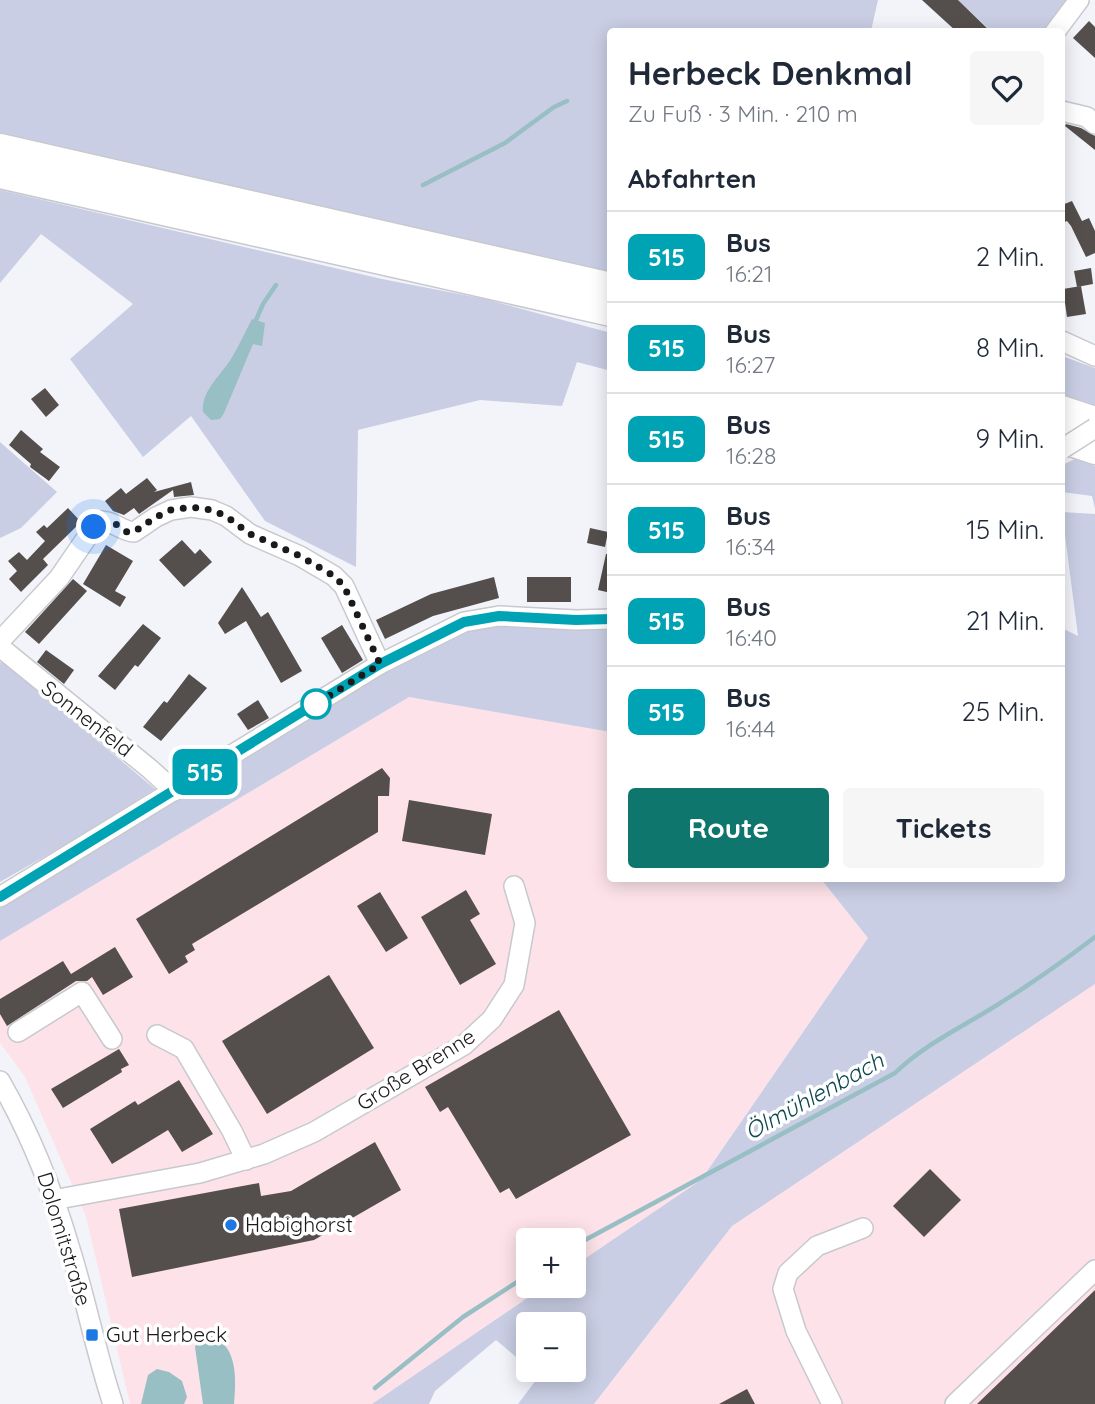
<!DOCTYPE html>
<html lang="de">
<head>
<meta charset="utf-8">
<style>
	body { margin:0; font-family:Quicksand,sans-serif; background:#f6f6f7; color:#1f2937; height:100vh; display:flex; flex-direction:column; font-size:26px; white-space:nowrap }
	* { box-sizing:border-box; margin:0 }
	p { font-size:23px; color:#747a83 }
	.icon { flex:none; width:38px; height:38px; fill:none; stroke:currentColor; stroke-width:2; stroke-linecap:round; stroke-linejoin:round }
	.map { position:relative; flex:1; overflow:hidden }
	.side { position:absolute; left:607px; top:28px; width:458px; height:854px; display:flex; flex-direction:column; background:#fff; border-radius:7px; box-shadow:0 4px 18px #0003 }
	.side>* { flex:none }
	.badge { padding:0 14px; border-radius:10px; font-size:24px; line-height:46px }
	.controls { position:absolute; left:516px; top:1228px; display:grid; gap:14px }
	.controls a { display:grid; place-items:center; width:70px; height:70px; border-radius:7px; background:#fff; box-shadow:0 4px 18px #0003; font-size:35px }
	.you { position:absolute; width:35px; height:35px; margin:-18px; border:5px solid #fff; border-radius:50%; background:#1a73e8; box-shadow:0 0 0 10px #1a73e833 }
	.map>.badge { position:absolute; translate:-50% -50%; box-shadow:0 0 0 4px #fff }
	h2 { padding:0 21px; font-size:26px; line-height:63px }
	.round { display:grid; place-items:center; flex:none; width:74px; height:74px; border-radius:7px; background:#f6f6f7 }
	.head { display:flex; align-items:center; justify-content:space-between; height:119px; padding:0 21px }
	h1 { font-size:33px; font-weight:800; line-height:52px }
	.primary-button { display:flex; gap:14px; margin-top:auto; padding:14px 21px }
	.primary-button a { flex:1; height:80px; border-radius:7px; background:#0f766e; color:#fff; font-size:28px; font-weight:800; line-height:80px; text-align:center }
	.primary-button a+a { background:#f6f6f7; color:#1f2937 }
	ul { padding:0; list-style:none }
	li { display:flex; align-items:center; gap:21px; height:91px; padding:0 21px; border-top:2px solid #e0e1e3 }
	li div { flex:1 }
	li b { display:block; font-size:26px }
	li em { font-style:normal }
	li .badge { min-width:77px; font-weight:700; text-align:center }
	.map>svg:first-child { display:block }
</style>
</head>
<body>
<div class="map">
<svg width="1095" height="1404" viewBox="0 0 1095 1404">
	<rect width="100%" height="100%" fill="#f3f4fa"/>
	<g fill="#fde3e9">
		<polygon points="409,697 611,731 611,878 821,879 868,938 701,1180 574,1266 574,1241 528,1241 528,1286 545,1286 372,1404 130,1404 86,1217 25,1077 0,1043 0,941"/>
		<polygon points="1095,984 1095,1404 594,1404 732,1226"/>
	</g>
	<g fill="#c9cee4">
		<polygon points="0,0 878,0 871,31 611,32 611,273 0,138"/>
		<polygon points="958,0 1067,0 1042,32 991,31"/>
		<polygon points="0,190 382,279 485,299 611,333 611,371 577,362 562,406 480,400 358,430 356,567 265,521 191,416 143,457 70,359 133,304 41,234 0,283"/>
		<polygon points="1062,356 1095,368 1095,405 1062,394"/>
		<polygon points="0,442 57,492 21,528 0,538"/>
		<polygon points="1075,459 1095,466 1095,509 1092,496 1062,492 1062,465"/>
		<polygon points="1062,512 1095,514 1095,984 732,1226 594,1404 518,1404 539,1376 533,1370 574,1370 574,1325 528,1325 528,1367 496,1340 435,1391 429,1404 372,1404 545,1286 574,1286 574,1266 701,1180 868,938 821,879 1062,878 1062,628 1078,636"/>
		<polygon points="611,624 611,732 409,697 0,941 0,904 313,714 315,717 330,710 329,705 394,667 479,625"/>
		<polygon points="0,662 7,665 155,789 77,838 0,882"/>
	</g>
	<g fill="#98bfc4">
		<path d="M252 319 265 323 262 346 253 344 224 413 220 419 211 420 203 412C201 391 221 375 231 359 239 346 245 332 252 319Z"/>
		<path d="M212 1336C238 1347 236 1379 234 1404H203L195 1347 199 1339Z"/>
		<polygon points="157,1369 169,1372 182,1381 187,1397 184,1404 141,1404 148,1375"/>
	</g>
	<g fill="none" stroke-linecap="round" stroke-linejoin="round">
		<g stroke="#98bfc4" stroke-width="4.5">
			<polyline points="423,185 505,143 554,107 567,101"/>
			<polyline points="256,320 263,304 276,285"/>
			<path d="M574 1246 895 1073C923 1046 956 1030 989 1010 1025 988 1061 963 1095 937"/>
			<polyline points="375,1388 463,1317 528,1275"/>
		</g>
	</g>
	<g fill="#544f4d">
		<polygon points="922,0 958,0 991,32 957,32"/>
		<polygon points="1089,21 1095,27 1095,58 1073,38"/>
		<polygon points="1066,124 1081,128 1095,136 1095,150 1065,126"/>
		<polygon points="1072,201 1082,221 1089,218 1095,231 1095,253 1086,257 1071,226 1067,221 1062,223 1062,205"/>
		<polygon points="1091,268 1093,284 1077,287 1074,271"/>
		<polygon points="1081,286 1086,314 1067,317 1063,289"/>
		<polygon points="45,388 59,405 46,417 31,399"/>
		<polygon points="21,430 43,449 40,452 60,467 49,481 30,467 31,464 9,445"/>
		<polygon points="147,478 157,490 154,492 191,482 194,495 174,497 173,490 139,514 134,508 124,515 113,511 105,501 121,488 126,494"/>
		<polygon points="68,508 81,522 43,559 48,565 21,592 9,579 17,571 8,561 19,552 27,560 45,541 36,532 44,525 47,528"/>
		<polygon points="590,528 608,532 605,547 587,543"/>
		<polygon points="182,540 195,554 200,549 212,562 184,587 159,560"/>
		<polygon points="106,545 133,561 115,591 126,597 120,607 83,584"/>
		<polygon points="606,554 611,554 611,593 598,590"/>
		<polygon points="494,577 499,598 433,616 385,639 376,620 431,594"/>
		<rect x="527" y="577" width="44" height="25"/>
		<polygon points="73,579 87,591 39,644 25,632"/>
		<polygon points="242,587 261,617 268,612 302,671 281,683 246,621 225,634 218,623"/>
		<polygon points="143,624 161,638 138,667 135,665 115,690 98,676"/>
		<polygon points="342,625 363,660 342,673 321,638"/>
		<polygon points="46,650 74,670 64,684 37,662"/>
		<polygon points="189,674 207,688 161,741 143,727 164,701 167,703"/>
		<polygon points="258,700 269,718 248,730 237,714"/>
		<polygon points="382,768 390,778 389,796 378,796 378,832 192,944 195,950 185,956 188,962 169,974 136,919"/>
		<polygon points="409,800 492,814 485,855 402,841"/>
		<polygon points="466,890 480,914 470,920 496,964 460,985 421,917"/>
		<polygon points="380,892 408,938 386,952 357,906"/>
		<polygon points="115,947 133,977 103,995 92,977 87,981 76,981 7,1026 0,1014 0,999 63,961 71,974"/>
		<polygon points="329,975 374,1048 267,1114 222,1041"/>
		<polygon points="559,1010 631,1135 516,1199 509,1188 500,1193 448,1107 440,1112 425,1087"/>
		<polygon points="119,1049 129,1065 121,1069 122,1072 63,1108 51,1089"/>
		<polygon points="179,1080 213,1134 182,1152 168,1130 112,1164 90,1129 135,1101 138,1105"/>
		<polygon points="375,1142 401,1190 314,1240 132,1277 119,1209 259,1183 261,1196 291,1191"/>
		<polygon points="930,1169 961,1200 924,1237 893,1206"/>
		<polygon points="1095,1290 1095,1404 977,1404"/>
		<polygon points="747,1389 755,1404 719,1404"/>
	</g>
	<g fill="none" stroke-linecap="round" stroke-linejoin="round">
		<defs>
			<g id="minor">
				<polyline points="1055,32 1079,0"/>
				<polyline points="1062,111 1087,117 1095,124"/>
				<polyline points="1062,341 1095,356"/>
				<path d="M0 641 59 578 94 527 102 521C115 522 122 531 134 532L156 517 171 510 191 507 212 510 226 516 250 534 300 556 334 576 344 586 380 664"/>
				<polyline points="0,647 150,769 174,791"/>
				<polyline points="0,897 380,664 464,622 499,616 576,620 611,619"/>
				<polyline points="18,1032 82,992 112,1039"/>
				<polyline points="157,1035 184,1049 232,1131 246,1160"/>
				<path d="M0 1081C30 1133 53 1191 70 1249 86 1300 96 1353 113 1404"/>
				<polyline points="53,1200 200,1173 264,1154 314,1132 464,1045 492,1019 514,985 525,923 514,886"/>
				<polyline points="832,1404 796,1331 783,1289 788,1273 817,1246 863,1228"/>
				<polyline points="955,1404 1095,1270"/>
			</g>
			<g id="highway">
				<polyline points="0,148 611,287"/>
				<polyline points="0,174 611,312"/>
				<polyline points="1062,410 1095,421"/>
				<polyline points="1062,439 1095,450"/>
			</g>
		</defs>
		<use href="#minor" stroke="#c7c9ce" stroke-width="22"/>
		<use href="#highway" stroke="#c7c9ce" stroke-width="31"/>
		<use href="#minor" stroke="#fff" stroke-width="19"/>
		<use href="#highway" stroke="#fff" stroke-width="28"/>
		<defs>
			<polyline id="minor-bridge" points="1062,449 1095,428"/>
		</defs>
		<use href="#minor-bridge" stroke="#c7c9ce" stroke-width="22" stroke-linecap="butt"/>
		<use href="#minor-bridge" stroke="#fff" stroke-width="19"/>
	</g>
	<g fill="none" stroke-linecap="round" stroke-linejoin="round">
		<defs>
			<polyline id="line" points="0,897 380,664 464,622 499,616 576,620 611,619"/>
		</defs>
		<use href="#line" stroke="#fff" stroke-width="16"/>
		<use href="#line" stroke="#00a3b4" stroke-width="10"/>
		<polyline stroke="#1a1a1c" stroke-width="7" stroke-dasharray="0 12.6" points="94,527 102,521 113,522 127,532 134,532 156,517 171,510 191,507 212,510 226,516 250,534 300,556 334,576 344,586 380,664 316,704"/>
	</g>
	<circle fill="#fff" stroke="#00a3b4" stroke-width="3.5" cx="316" cy="704" r="14"/>
	<g fill="#1d78e2" stroke="#fff" stroke-width="2.5">
		<circle cx="231" cy="1225" r="7"/>
		<rect x="85" y="1328" width="14" height="14" rx="3.5"/>
	</g>
	<g text-anchor="middle" stroke-width="7" stroke-linejoin="round" paint-order="stroke">
		<g font-size="21" fill="#1a1a1c" stroke="#fff">
			<text transform="translate(87 719) rotate(38)" y="7">Sonnenfeld</text>
			<text transform="translate(416 1070) rotate(-32)" y="7">Große Brenne</text>
			<text transform="translate(64 1239) rotate(73)" y="7">Dolomitstraße</text>
		</g>
		<g font-size="21" fill="#1a1a1c" stroke="#fff" text-anchor="start">
			<text x="245" y="1232">Habighorst</text>
			<text x="106" y="1342">Gut Herbeck</text>
		</g>
		<g font-size="23" font-style="italic" fill="#0b474d" stroke="#fff">
			<text transform="translate(814 1096) rotate(-29)" y="8">Ölmühlenbach</text>
		</g>
	</g>
</svg>
<div class="controls">
<a>+</a>
<a>−</a>
</div>
<div class="you" style="left:94px;top:527px"></div>
<b class="badge" style="left:205px;top:772px;background:#00a3b4;color:#fff">515</b>
<section class="side">
<div class="head"><div><h1>Herbeck Denkmal</h1><p>Zu Fuß · 3 Min. · 210 m</p></div><a class="round"><svg class="icon" aria-label="heart" viewBox="0 0 24 24"><path d="M12 20l-8-8c-3-5 5-10 8-4 3-6 11-1 8 4z"/></svg></a></div>
<h2>Abfahrten</h2>
<ul>
<li><span class="badge" style="background:#00a3b4;color:#fff">515</span><div><b>Bus</b><p>16:21</p></div><em>2 Min.</em></li>
<li><span class="badge" style="background:#00a3b4;color:#fff">515</span><div><b>Bus</b><p>16:27</p></div><em>8 Min.</em></li>
<li><span class="badge" style="background:#00a3b4;color:#fff">515</span><div><b>Bus</b><p>16:28</p></div><em>9 Min.</em></li>
<li><span class="badge" style="background:#00a3b4;color:#fff">515</span><div><b>Bus</b><p>16:34</p></div><em>15 Min.</em></li>
<li><span class="badge" style="background:#00a3b4;color:#fff">515</span><div><b>Bus</b><p>16:40</p></div><em>21 Min.</em></li>
<li><span class="badge" style="background:#00a3b4;color:#fff">515</span><div><b>Bus</b><p>16:44</p></div><em>25 Min.</em></li>
</ul>
<div class="primary-button"><a>Route</a><a>Tickets</a></div>
</section>
</div>
</body>
</html>
